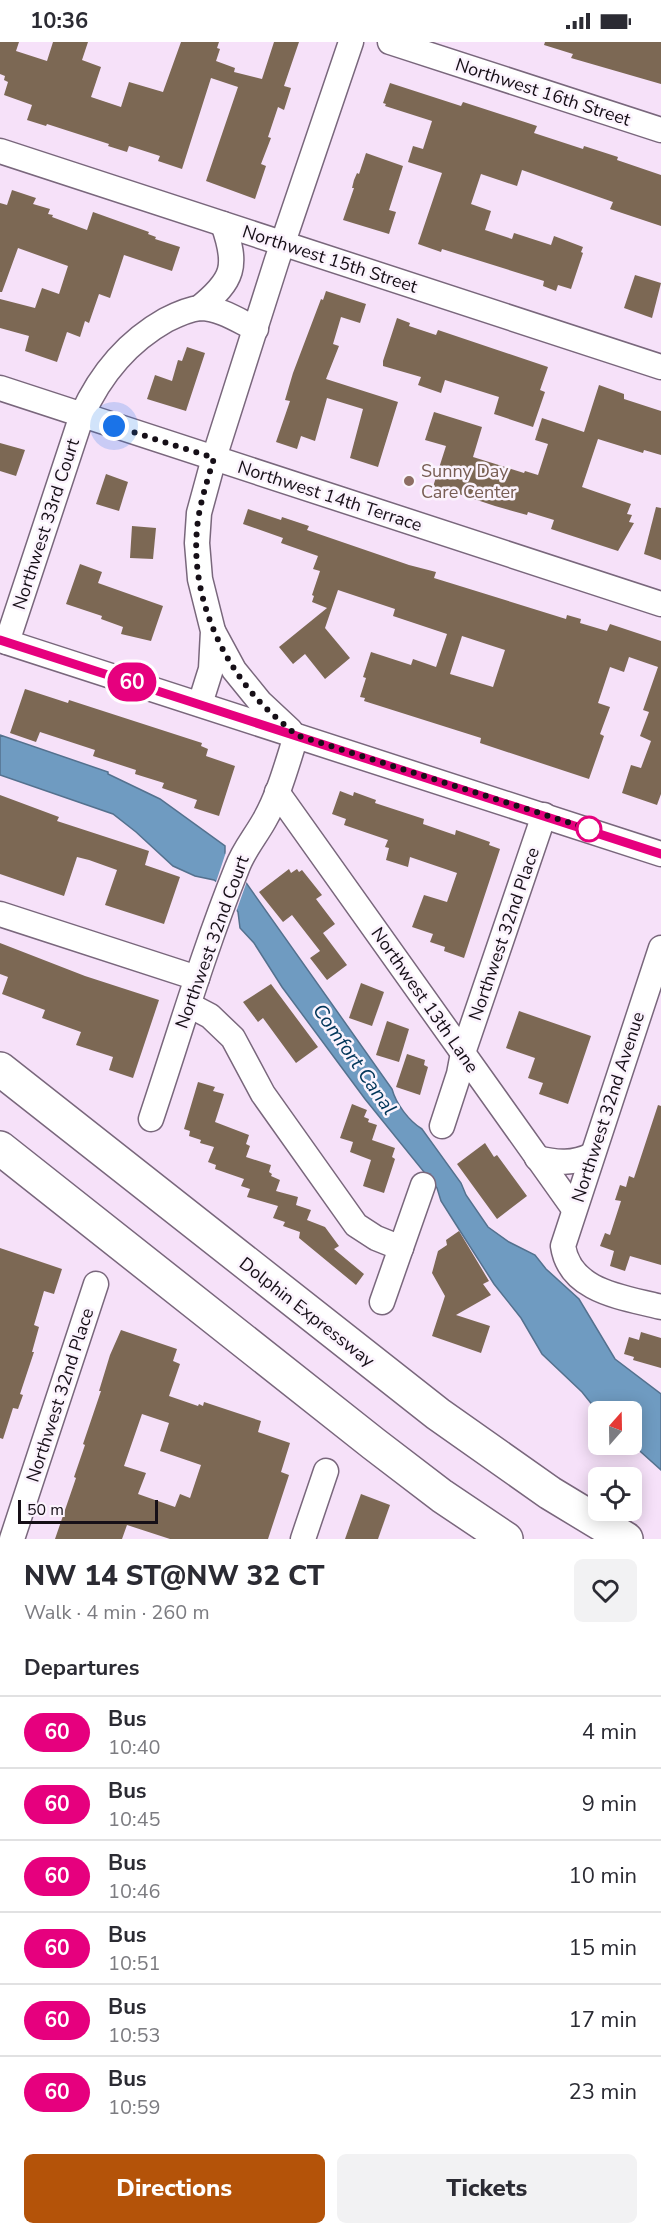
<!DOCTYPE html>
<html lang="en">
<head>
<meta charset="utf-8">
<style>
	body { margin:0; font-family:"Nunito Sans",sans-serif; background:#f2f2f3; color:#2b2b33; height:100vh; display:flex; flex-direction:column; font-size:22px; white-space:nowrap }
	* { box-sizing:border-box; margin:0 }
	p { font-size:20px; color:#7c7c81 }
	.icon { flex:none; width:33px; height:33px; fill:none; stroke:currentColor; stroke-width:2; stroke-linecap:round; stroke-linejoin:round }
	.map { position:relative; height:1497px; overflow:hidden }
	.details { display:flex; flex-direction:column; background:#fff; flex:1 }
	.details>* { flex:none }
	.badge { padding:0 12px; border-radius:20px; font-size:21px; line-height:39px }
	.needle { width:39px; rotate:20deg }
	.buttons { position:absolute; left:588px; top:1359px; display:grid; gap:12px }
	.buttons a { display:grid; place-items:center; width:54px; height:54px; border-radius:9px; background:#fff; box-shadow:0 3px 15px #0003; font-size:30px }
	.scale { position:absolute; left:18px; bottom:15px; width:140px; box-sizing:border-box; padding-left:6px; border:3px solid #160f17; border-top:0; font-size:16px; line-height:21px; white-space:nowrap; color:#160f17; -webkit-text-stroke:4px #fbf3fd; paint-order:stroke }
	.you { position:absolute; width:30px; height:30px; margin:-15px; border:4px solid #fff; border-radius:50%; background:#1a73e8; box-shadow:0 0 0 9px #1a73e833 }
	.map>.badge { position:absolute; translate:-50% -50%; box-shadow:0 0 0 3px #fff }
	h2 { padding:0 24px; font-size:22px; line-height:54px }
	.round { display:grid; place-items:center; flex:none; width:63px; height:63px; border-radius:9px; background:#f2f2f3 }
	.head { display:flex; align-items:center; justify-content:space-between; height:102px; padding:0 24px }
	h1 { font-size:28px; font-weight:800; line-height:45px }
	.cta { display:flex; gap:12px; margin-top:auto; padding:12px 24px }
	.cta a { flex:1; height:69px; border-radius:9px; background:#b45309; color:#fff; font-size:24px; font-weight:800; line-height:69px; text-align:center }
	.cta a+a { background:#f2f2f3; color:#2b2b33 }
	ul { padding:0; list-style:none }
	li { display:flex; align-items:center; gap:18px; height:72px; padding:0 24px; border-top:2px solid #e1e1e2 }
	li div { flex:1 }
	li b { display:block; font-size:22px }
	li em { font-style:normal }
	li .badge { min-width:66px; font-weight:700; text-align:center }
	.status { display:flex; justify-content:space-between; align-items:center; height:42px; padding:0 30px; background:#fff; direction:ltr }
	.status svg { height:16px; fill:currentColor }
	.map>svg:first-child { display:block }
</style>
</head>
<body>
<div class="status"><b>10:36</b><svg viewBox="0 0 49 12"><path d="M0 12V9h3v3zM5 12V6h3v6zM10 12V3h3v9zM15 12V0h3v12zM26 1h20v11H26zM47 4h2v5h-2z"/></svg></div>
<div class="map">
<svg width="661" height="1497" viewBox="0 0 661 1497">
	<rect width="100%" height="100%" fill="#f6e1f9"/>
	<path fill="#6f9bc1" stroke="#54718e" stroke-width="1.5" d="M0 693 108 730V732L160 757 225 804V811L392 1047C396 1062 409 1079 422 1087L461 1141 466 1153 488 1185 509 1200 535 1213 546 1227 579 1257 615 1317 661 1352V1428L632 1402V1370H598L582 1350 542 1312 521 1276 494 1242 455 1181 441 1159 437 1146 365 1057 282 945 254 901 240 886 238 870 221 843 214 838 195 834 173 824 136 790 113 772 0 733Z"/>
	<polygon fill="#f6e1f9" points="226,810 247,839 236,870 215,843"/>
	<g fill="#7c6854" fill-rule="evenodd">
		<polygon points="0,0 19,0 16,9 47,19 53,0 88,0 82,18 101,25 91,55 121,65 129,40 163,50 181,0 219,0 217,6 220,7 216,19 235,26 234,30 262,37 274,0 299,0 284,44 291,46 284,68 278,65 268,95 271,96 261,122 266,124 255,157 206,139 238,45 211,36 182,127 158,119 160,114 129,104 127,110 108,104 109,102 47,82 46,84 27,78 32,63 4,53 8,40 4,38 5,34 0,32"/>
		<polygon points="545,0 661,0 661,42 571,16 573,12 544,3"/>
		<polygon points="390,41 461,64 463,60 537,84 534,91 583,107 584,104 618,115 617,118 661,133 661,184 610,167 613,160 522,128 517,144 481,132 471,162 491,169 485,188 512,197 514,191 551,203 554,194 583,205 581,210 583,211 571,247 558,243 556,249 543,244 544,239 442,207 441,210 418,202 442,131 408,120 413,104 423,107 432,79 385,64 386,62 383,61"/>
		<polygon points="366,111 403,124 389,168 396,170 389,192 343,178 354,146 352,146 354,138 357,131 359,132"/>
		<polygon points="12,148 36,156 33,162 50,167 48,172 53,173 52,175 87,188 93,170 149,190 148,192 156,195 155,197 180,205 172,229 124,213 110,256 99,252 89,281 85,279 80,295 67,290 57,320 25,309 29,294 0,286 0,257 35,266 42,246 59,252 68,224 18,206 2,250 0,250 0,161 7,163"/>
		<polygon points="635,233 661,241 652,276 624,266"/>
		<polygon points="326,249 366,262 360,281 341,275 333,302 339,304 326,337 398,360 378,425 350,416 363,367 327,356 315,399 301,394 297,407 276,400 290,359 285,358 293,331 321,257 323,258"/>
		<polygon points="397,276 410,281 409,284 436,293 438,288 548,325 540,348 545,350 533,385 494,372 499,355 445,338 441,351 418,343 421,335 383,324 383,319"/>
		<polygon points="187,305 205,311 186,369 147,357 155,333 172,339 178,318 182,319"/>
		<polygon points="599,343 624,352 624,357 661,369 661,413 644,408 643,411 598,397 582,445 631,462 627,472 632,473 629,480 634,481 618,509 551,487 554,478 528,470 527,473 495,464 447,448 446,452 432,448 446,404 425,398 434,370 482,385 473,415 524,431 525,429 538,433 548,402 535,398 542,376 584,390"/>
		<polygon points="0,401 25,408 16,434 0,429"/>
		<polygon points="106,432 128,440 119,469 96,462"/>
		<polygon points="656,465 661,466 661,518 644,512"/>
		<path d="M248 467 281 478 282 475 309 484 307 488 409 523 436 530 434 536 566 577 567 573 581 577 580 581 607 589 610 582 661 599V752L657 763 622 751 631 723 641 726 651 699 640 694 649 670 643 668 658 625 629 615 624 630 610 625 598 661 610 665 600 692 604 694 589 737 480 701 481 696 364 659 365 656 360 655 366 636 363 635 371 610 411 623 413 617 436 625 447 592 393 574 395 567 338 548 325 586 350 616 325 637 305 612 293 622 279 605 327 566 312 560 314 554 312 553 320 529 313 527 318 514 281 501 283 496 243 482ZM462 594 505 608 493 645 450 632Z"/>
		<polygon points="132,484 156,486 153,517 130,516"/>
		<polygon points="80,522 102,530 98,541 163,564 151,599 121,592 123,585 101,577 102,574 66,562"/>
		<polygon points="25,647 68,661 69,658 202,701 201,704 208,707 206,714 235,724 219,774 194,766 197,758 162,746 164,741 135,732 136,728 93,714 95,708 40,690 36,700 10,691"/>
		<polygon points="340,749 353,754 354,750 376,758 375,761 424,777 423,782 455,793 456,788 490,800 489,803 500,807 464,916 444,909 445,905 430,900 433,892 412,885 424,853 447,860 457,831 410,815 408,825 386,818 389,806 385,805 388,798 344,783 346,777 332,772"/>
		<polygon points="0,753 59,775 57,779 149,809 145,823 180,835 164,882 105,863 117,828 89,818 77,815 64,854 0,832"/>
		<polygon points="289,827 291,831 297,827 299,830 302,828 322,853 316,857 335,882 323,891 347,923 327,938 310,916 320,909 292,873 283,880 259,850"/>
		<polygon points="0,901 85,934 159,958 133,1036 109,1028 113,1015 76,1003 81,990 42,976 45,968 2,952 8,935 0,932"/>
		<polygon points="361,941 384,950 372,984 349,976"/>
		<polygon points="271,942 318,1005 296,1021 263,976 258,980 243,960"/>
		<polygon points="519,969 591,994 568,1062 539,1052 543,1041 528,1036 535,1016 506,1006"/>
		<polygon points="387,979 409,987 399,1020 376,1013"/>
		<polygon points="407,1012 425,1018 424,1023 428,1025 420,1053 396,1045"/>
		<polygon points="198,1040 215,1045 213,1049 224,1052 215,1080 249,1093 246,1102 250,1104 246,1115 271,1123 269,1130 272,1132 271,1134 280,1138 276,1149 298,1155 296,1163 311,1168 307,1178 325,1185 339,1204 334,1207 364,1232 356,1243 299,1196 300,1190 283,1184 285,1180 273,1176 278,1164 247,1155 250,1147 241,1144 244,1137 215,1127 216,1123 208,1120 214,1105 200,1101 201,1098 189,1094 190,1089 184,1087"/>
		<polygon points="352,1062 367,1068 364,1075 369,1077 368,1080 377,1083 372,1098 395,1106 392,1115 395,1117 384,1151 363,1144 371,1118 350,1110 353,1100 340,1096"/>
		<polygon points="658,1063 661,1064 661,1223 630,1214 625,1229 610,1224 614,1209 600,1204 605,1191 610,1193 621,1159 615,1158 620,1143 626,1145 629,1134 634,1136"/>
		<polygon points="485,1101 494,1115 497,1113 527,1154 497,1177 457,1122"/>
		<polygon points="459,1189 489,1239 483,1242 491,1253 456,1273 490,1284 481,1311 432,1294 445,1254 432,1231 438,1209 447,1203 446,1198"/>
		<polygon points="0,1206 62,1227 54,1252 44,1249 34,1283 39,1285 32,1310 34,1310 20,1352 23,1353 18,1367 13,1366 3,1397 0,1396"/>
		<path d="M121 1288 177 1307 173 1319 180 1322 169 1354 198 1364 199 1362 203 1364 204 1360 261 1379 258 1390 290 1401 281 1430 289 1433 268 1497H170L127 1483 122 1497H55L76 1436 74 1435 85 1403 83 1402 101 1349H99L110 1313ZM142 1372 169 1381 160 1409 201 1423 190 1456 180 1452 175 1465 138 1452 146 1431 124 1424Z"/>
		<polygon points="641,1290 661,1296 661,1326 633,1318 634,1315 624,1312 629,1295 639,1298"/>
		<polygon points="361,1452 390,1463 378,1497 345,1497"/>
	</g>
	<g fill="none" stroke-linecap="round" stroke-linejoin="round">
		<defs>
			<g id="minor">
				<polyline points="390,0 661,88"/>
				<polyline points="0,109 661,325"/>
				<path d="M199 266C234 238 238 224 223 182"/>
				<polyline points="0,346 661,562"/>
				<polyline points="214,591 234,628 260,660 290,688"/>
				<polyline points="0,598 661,812"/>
				<path d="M7 600 82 373C100 333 127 300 166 278 176 273 189 267 200 266 220 266 239 279 256 287"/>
				<polyline points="200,662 211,627 213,589 200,537 197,501 199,471 214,416 277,218 351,0"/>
				<polyline points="277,750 574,1167"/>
				<polyline points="0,872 197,936"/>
				<path d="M661 906 563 1204C570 1250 623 1255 661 1265"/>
				<polyline points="189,963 210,974 233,996 263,1052 356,1183 376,1196 401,1206"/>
				<path d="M151 1077C179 993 204 908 237 826 243 809 255 795 264 779 279 753 287 722 296 694"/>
				<polyline points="442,1084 459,1032 463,1011 544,773"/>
				<path d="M537 1116C557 1121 573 1122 592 1113"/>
				<polyline points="382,1260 423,1143"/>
				<polyline points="12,1497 96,1242"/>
				<polyline points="303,1497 326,1429"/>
			</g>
			<g id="highway">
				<polyline points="0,1027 438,1372 550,1451 626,1497"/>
				<polyline points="0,1106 374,1402 442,1454 506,1497"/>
			</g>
		</defs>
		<use href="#minor" stroke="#79677c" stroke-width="27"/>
		<use href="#highway" stroke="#79677c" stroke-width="36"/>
		<use href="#minor" stroke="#fff" stroke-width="24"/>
		<use href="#highway" stroke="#fff" stroke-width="33"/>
	</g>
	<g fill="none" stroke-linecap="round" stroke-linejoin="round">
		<defs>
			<polyline id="line" points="0,598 661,812"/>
		</defs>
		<use href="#line" stroke="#fff" stroke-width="14"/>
		<use href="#line" stroke="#e6007e" stroke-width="9"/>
		<path stroke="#160f17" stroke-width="6" stroke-dasharray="0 10.8" d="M114 384 214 416C207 440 199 463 197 487 191 550 218 614 259 659 270 671 284 682 296 693L589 787"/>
	</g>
	<circle fill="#8d6e63" stroke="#fbf3fd" stroke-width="2" cx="409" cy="439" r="6"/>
	<circle fill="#fff" stroke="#e6007e" stroke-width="3" cx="589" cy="787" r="12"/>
	<g text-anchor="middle" stroke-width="5" stroke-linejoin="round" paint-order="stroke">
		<g font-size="18" fill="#160f17" stroke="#fbf3fd">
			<text transform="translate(543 50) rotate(18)" y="6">Northwest 16th Street</text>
			<text transform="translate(330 217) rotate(18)" y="6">Northwest 15th Street</text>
			<text transform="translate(330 454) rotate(18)" y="6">Northwest 14th Terrace</text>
			<text transform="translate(46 482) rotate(-72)" y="6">Northwest 33rd Court</text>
			<text transform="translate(504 892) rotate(-71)" y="6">Northwest 32nd Place</text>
			<text transform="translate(212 900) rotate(-70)" y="6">Northwest 32nd Court</text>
			<text transform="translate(425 958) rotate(55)" y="6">Northwest 13th Lane</text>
			<text transform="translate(608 1065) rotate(-72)" y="6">Northwest 32nd Avenue</text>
			<text transform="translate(307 1270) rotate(38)" y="6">Dolphin Expressway</text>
			<text transform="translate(60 1353) rotate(-72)" y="6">Northwest 32nd Place</text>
		</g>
		<g font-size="18" fill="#785e54" stroke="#fbf3fd" text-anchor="start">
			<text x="421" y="435">Sunny Day<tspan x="421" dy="21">Care Center</tspan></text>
		</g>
		<g font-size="20" font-style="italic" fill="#003559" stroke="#fbf3fd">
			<text transform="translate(355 1017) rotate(55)" y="7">Comfort Canal</text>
		</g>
	</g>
</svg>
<div class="buttons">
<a><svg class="needle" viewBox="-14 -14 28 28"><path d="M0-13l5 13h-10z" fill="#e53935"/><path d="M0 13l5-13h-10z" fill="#7c7c81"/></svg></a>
<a><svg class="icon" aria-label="locate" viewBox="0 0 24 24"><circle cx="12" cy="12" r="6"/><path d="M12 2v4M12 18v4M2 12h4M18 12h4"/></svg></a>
</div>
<div class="scale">50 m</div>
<div class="you" style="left:114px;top:384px"></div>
<b class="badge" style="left:132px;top:640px;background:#e6007e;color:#fff">60</b>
</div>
<section class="details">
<div class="head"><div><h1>NW 14 ST@NW 32 CT</h1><p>Walk · 4 min · 260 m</p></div><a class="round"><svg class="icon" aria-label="heart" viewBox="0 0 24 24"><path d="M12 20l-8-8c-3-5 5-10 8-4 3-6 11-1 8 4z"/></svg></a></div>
<h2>Departures</h2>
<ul>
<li><span class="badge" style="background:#e6007e;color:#fff">60</span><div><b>Bus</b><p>10:40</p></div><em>4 min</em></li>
<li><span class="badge" style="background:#e6007e;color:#fff">60</span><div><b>Bus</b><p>10:45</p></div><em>9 min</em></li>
<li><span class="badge" style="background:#e6007e;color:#fff">60</span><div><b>Bus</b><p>10:46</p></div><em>10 min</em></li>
<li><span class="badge" style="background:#e6007e;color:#fff">60</span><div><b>Bus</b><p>10:51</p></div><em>15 min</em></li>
<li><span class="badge" style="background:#e6007e;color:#fff">60</span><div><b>Bus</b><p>10:53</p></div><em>17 min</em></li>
<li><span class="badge" style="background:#e6007e;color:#fff">60</span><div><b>Bus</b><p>10:59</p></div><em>23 min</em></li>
</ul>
<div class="cta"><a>Directions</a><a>Tickets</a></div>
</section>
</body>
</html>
